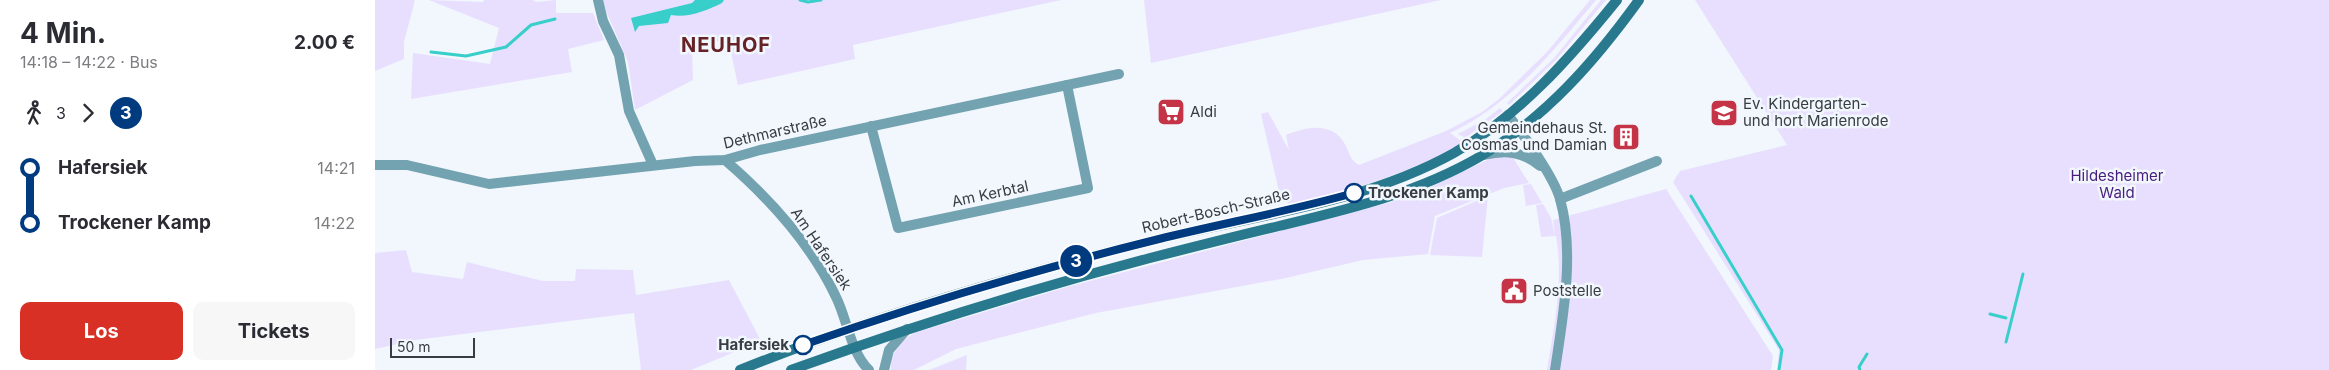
<!DOCTYPE html>
<html lang="de">
<head>
<meta charset="utf-8">
<style>
	body { margin:0; font-family:Inter,sans-serif; background:#f7f7f7; color:#2b2b33; height:100vh; display:flex; flex-direction:column; font-size:19px; white-space:nowrap }
	* { box-sizing:border-box; margin:0 }
	p { font-size:16px; color:#7c7c81 }
	.icon { flex:none; width:28px; height:28px; fill:none; stroke:currentColor; stroke-width:2; stroke-linecap:round; stroke-linejoin:round }
	.map { position:relative; flex:1; overflow:hidden }
	.side { display:flex; flex-direction:column; background:#fff; width:375px }
	.side>* { flex:none }
	.badge { padding:0 10px; border-radius:16px; font-size:18px; line-height:32px }
	.scale { position:absolute; left:15px; bottom:12px; width:85px; box-sizing:border-box; padding-left:5px; border:2px solid #373d42; border-top:0; font-size:14px; line-height:18px; white-space:nowrap; color:#373d42; -webkit-text-stroke:4px #f1f7fc; paint-order:stroke }
	.map>.badge { position:absolute; translate:-50% -50%; box-shadow:0 0 0 2px #fff }
	.legs { display:flex; align-items:center; gap:8px; height:55px; padding:0 20px; font-size:16px }
	.legs p { margin-inline-start:auto }
	.head { display:flex; align-items:center; justify-content:space-between; height:85px; padding:0 20px }
	h1 { font-size:28px; font-weight:700; line-height:38px }
	.primary-button { display:flex; gap:10px; margin-top:auto; padding:10px 20px }
	.primary-button a { flex:1; height:58px; border-radius:10px; background:#d93025; color:#fff; font-size:20px; font-weight:700; line-height:58px; text-align:center }
	.primary-button a+a { background:#f7f7f7; color:#2b2b33 }
	ul { padding:0 20px; list-style:none }
	li { display:flex; align-items:center; gap:18px; height:55px; font-size:19px }
	li i { display:grid; place-items:center; width:8px; height:100%; margin:0 6px; background:currentColor }
	li i::after { content:''; width:12px; height:12px; margin:-6px; border:4px solid; border-radius:50%; background:#fff }
	li p { margin-inline-start:auto }
	li:first-child i { background:linear-gradient(#0000 50%,currentColor 0) }
	li:last-child i { background:linear-gradient(currentColor 50%,#0000 0) }
	main { display:flex; flex:1; min-height:0 }
	.map>svg:first-child { display:block }
</style>
</head>
<body>
<main>
<section class="side">
<div class="head"><div><h1>4 Min.</h1><p>14:18 – 14:22 · Bus</p></div><b>2.00 €</b></div>
<div class="legs"><svg class="icon" aria-label="walk" viewBox="0 0 24 24"><circle cx="13" cy="4" r="2"/><path d="M13 8l-2 6 4 7M11 14l-3 7M7 12l3-4h3l4 4"/></svg>3<svg class="icon" aria-label="forward" viewBox="0 0 24 24"><path d="M9 5l7 7-7 7"/></svg><b class="badge" style="background:#003b80;color:#fff">3</b></div>
<ul>
<li><i style="color:#003b80"></i><b>Hafersiek</b><p>14:21</p></li>
<li><i style="color:#003b80"></i><b>Trockener Kamp</b><p>14:22</p></li>
</ul>
<div class="primary-button"><a>Los</a><a>Tickets</a></div>
</section>
<div class="map">
<svg width="1954" height="370" viewBox="0 0 1954 370">
	<rect width="100%" height="100%" fill="#f1f7fc"/>
	<g fill="#e8dfff">
		<polygon points="0,0 40,0 29,42 29,59 0,71"/>
		<polygon points="54,0 108,2 109,0 158,0 161,2 181,0 181,13 218,13 229,40 193,49 197,72 36,99 38,53 115,64 124,28"/>
		<polygon points="228,0 686,0 478,45 480,59 363,85 353,39 317,48 318,80 260,110 253,62 231,11"/>
		<polygon points="769,0 1066,0 776,63"/>
		<path d="M1215 0H1221C1179 50 1136 105 1075 133L1089 143C1036 172 980 189 922 205L914 204 905 196 886 114 893 112 914 150 911 135C932 126 959 121 971 146 975 154 975 160 984 165L1071 131 1107 112 1124 99 1172 52Z"/>
		<polygon points="1226,0 1231,0 1181,60 1134,105 1132,103 1179,58"/>
		<polygon points="1320,0 1954,0 1954,370 1402,370 1404,350 1298,182 1305,171 1412,145"/>
		<polygon points="1125,108 1128,111 1090,138 1083,134 1111,119"/>
		<path d="M1133 150 1154 183 1129 188 1060 216 1053 254 988 260 911 278 721 313 581 349 539 370H516C515 352 527 339 542 332L692 287 1013 203 1062 184Z"/>
		<polygon points="1156,184 1167,203 1151,206 1148,185"/>
		<path d="M1291 189 1398 356 1396 370H1172C1179 327 1189 279 1181 236L1166 237 1161 205 1168 204 1176 218 1180 236 1178 220Z"/>
		<polygon points="1113,196 1107,257 1055,255 1062,218"/>
		<polygon points="31,250 37,272 88,279 92,262 168,281 200,281 201,269 258,270 261,295 354,280 386,341 316,370 266,370 259,313 40,340 0,349 0,253"/>
		<polygon points="592,355 591,370 554,370"/>
	</g>
	<path fill="#38ceca" d="M320 0H349L347 3C331 11 313 18 296 15L293 23 264 26 260 32 256 18 317 3Z"/>
	<g fill="none" stroke-linecap="round" stroke-linejoin="round">
		<g stroke="#38ceca" stroke-width="3">
			<polyline points="425,0 433,2 446,0"/>
			<polyline points="56,52 91,56 131,47 156,25 180,19"/>
			<polyline points="1316,196 1407,350 1404,370"/>
			<polyline points="1615,314 1631,318"/>
			<polyline points="1631,342 1648,274"/>
			<polyline points="1485,370 1484,367 1492,354"/>
		</g>
		<g stroke="#73a2b1" stroke-width="10">
			<polyline points="223,0 228,21 244,55 254,111 278,165"/>
			<path d="M1133 115C1148 134 1179 177 1185 199 1200 252 1188 317 1180 370"/>
			<polyline points="496,126 523,228 713,188 692,85"/>
			<path d="M1109 155C1130 150 1147 151 1165 166"/>
			<path d="M350 160C394 198 436 244 461 297 472 319 476 353 494 370"/>
			<polyline points="0,165 32,165 114,184 320,161 350,160 385,150 744,74"/>
			<polyline points="1185,199 1282,161"/>
			<polyline points="509,370 514,350 532,329"/>
		</g>
		<g stroke="#29798e" stroke-width="10">
			<path d="M365 370C501 315 642 274 784 239 883 215 989 203 1079 153 1145 115 1195 58 1242 0"/>
			<path d="M416 370C534 327 653 290 775 258 818 247 861 236 904 226 974 209 1043 193 1106 156 1171 117 1220 61 1264 0"/>
		</g>
	</g>
	<g fill="none" stroke-linecap="round" stroke-linejoin="round">
		<defs>
			<path id="line-1" d="M428 345C545 304 663 269 784 239 849 223 915 211 979 193"/>
		</defs>
		<use href="#line-1" stroke="#fff" stroke-width="11"/>
		<use href="#line-1" stroke="#003b80" stroke-width="8"/>
	</g>
	<defs>
		<symbol id="supermarket-square" viewBox="-11 -11 22 22"><rect x="-9" y="-9" width="18" height="18" rx="4" fill="#c43446" stroke="#f1f7fc"/><path d="M-6-5.5h2.5l.6 2H6L4.5 2H-2.5L-4.4-4H-6ZM-1.5 3.2a1.3 1.3 0 1 0 .1 0ZM3 3.2a1.3 1.3 0 1 0 .1 0Z" fill="#fff"/></symbol>
		<symbol id="school-square" viewBox="-11 -11 22 22"><rect x="-9" y="-9" width="18" height="18" rx="4" fill="#c43446" stroke="#f1f7fc"/><path d="M0-5L7-2L0 1L-7-2ZM-4 1L0 2.5L4 1V4Q0 6-4 4Z" fill="#fff"/></symbol>
		<symbol id="building-square" viewBox="-11 -11 22 22"><rect x="-9" y="-9" width="18" height="18" rx="4" fill="#c43446" stroke="#f1f7fc"/><path d="M-4-6H4V6H1V3H-1V6H-4ZM-2.5-4.3h1.7v1.8h-1.7ZM.8-4.3h1.7v1.8H.8ZM-2.5-1h1.7V.8h-1.7ZM.8-1h1.7V.8H.8Z" fill="#fff"/></symbol>
		<symbol id="civic-square" viewBox="-11 -11 22 22"><rect x="-9" y="-9" width="18" height="18" rx="4" fill="#c43446" stroke="#f1f7fc"/><path d="M-.6-6.5H3V-4.5H.6V-3L4-1V1h2V6H-6V1h2V-1L-.6-3ZM-1.2 2.5V6h2.4V2.5Z" fill="#fff"/></symbol>
	</defs>
	<g fill-rule="evenodd">
		<use href="#supermarket-square" x="780" y="96" width="32" height="32"/>
		<use href="#school-square" x="1333" y="97" width="32" height="32"/>
		<use href="#building-square" x="1235" y="121" width="32" height="32"/>
		<use href="#civic-square" x="1123" y="275" width="32" height="32"/>
	</g>
	<g fill="#fff" stroke="#003b80" stroke-width="2.5">
		<circle cx="979" cy="193" r="9"/>
		<circle cx="428" cy="345" r="9"/>
	</g>
	<g text-anchor="middle" stroke-width="5" stroke-linejoin="round" paint-order="stroke">
		<g font-size="15" fill="#373d42" stroke="#f1f7fc" text-anchor="start">
			<text x="1368" y="109">Ev. Kindergarten-<tspan x="1368" dy="17">und hort Marienrode</tspan></text>
			<text x="815" y="117">Aldi</text>
			<text x="1232" y="133" text-anchor="end">Gemeindehaus St.<tspan x="1232" dy="17">Cosmas und Damian</tspan></text>
			<text x="1158" y="296">Poststelle</text>
		</g>
		<g font-size="15" fill="#373d42" stroke="#f1f7fc">
			<text transform="translate(400 132) rotate(-13)" y="5">Dethmarstraße</text>
			<text transform="translate(615 194) rotate(-12)" y="5">Am Kerbtal</text>
			<text transform="translate(841 211) rotate(-13)" y="5">Robert-Bosch-Straße</text>
			<text transform="translate(446 249) rotate(56)" y="5">Am Hafersiek</text>
		</g>
		<g font-size="15" fill="#481d7d" stroke="#f1f7fc">
			<text x="1742" y="181">Hildesheimer<tspan x="1742" dy="17">Wald</tspan></text>
		</g>
		<g font-size="15" font-weight="bold" fill="#373d42" stroke="#f1f7fc" text-anchor="start">
			<text x="993" y="198">Trockener Kamp</text>
			<text x="414" y="350" text-anchor="end">Hafersiek</text>
		</g>
		<g font-size="20" font-weight="bold" letter-spacing="1" fill="#672228" stroke="#f1f7fc">
			<text x="351" y="52">NEUHOF</text>
		</g>
	</g>
</svg>
<div class="scale">50 m</div>
<b class="badge" style="left:701px;top:261px;background:#003b80;color:#fff">3</b>
</div>
</main>
</body>
</html>
